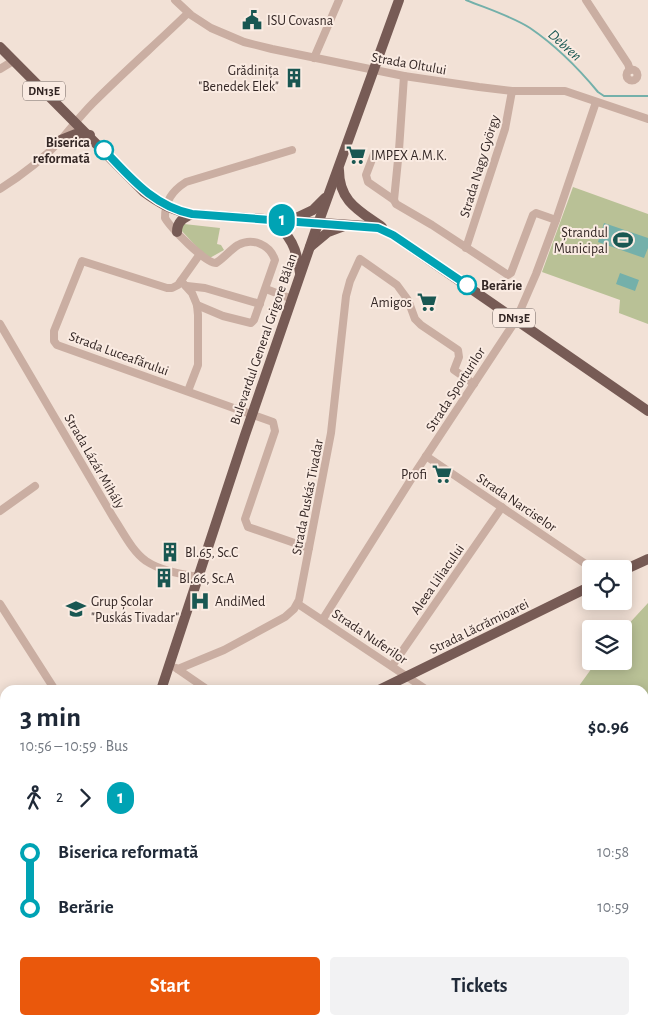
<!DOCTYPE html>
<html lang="en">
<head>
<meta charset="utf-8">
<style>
	body { margin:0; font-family:"Alegreya Sans",sans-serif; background:#f2f2f3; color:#1f2937; height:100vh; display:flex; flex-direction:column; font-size:19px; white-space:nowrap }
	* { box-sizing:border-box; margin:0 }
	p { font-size:16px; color:#747a83 }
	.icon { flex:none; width:28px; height:28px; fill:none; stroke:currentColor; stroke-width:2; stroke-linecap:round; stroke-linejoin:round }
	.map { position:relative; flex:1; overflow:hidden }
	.details { position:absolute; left:0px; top:685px; width:649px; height:340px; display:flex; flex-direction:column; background:#fff; border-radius:15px 15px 0 0; box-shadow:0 2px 12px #0003 }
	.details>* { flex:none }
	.badge { padding:0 10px; border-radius:16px; font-size:18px; line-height:32px }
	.fabs { position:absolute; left:582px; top:560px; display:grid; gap:10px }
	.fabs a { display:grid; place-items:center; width:50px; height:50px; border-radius:5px; background:#fff; box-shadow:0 2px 12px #0003; font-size:25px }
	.map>.badge { position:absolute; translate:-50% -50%; box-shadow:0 0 0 2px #fff }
	.legs { display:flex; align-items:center; gap:8px; height:55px; padding:0 20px; font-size:16px }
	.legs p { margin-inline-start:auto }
	.summary { display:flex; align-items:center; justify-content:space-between; height:85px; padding:0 20px }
	h1 { font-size:28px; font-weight:600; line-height:38px }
	.action { display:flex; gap:10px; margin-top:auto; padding:10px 20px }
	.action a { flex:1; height:58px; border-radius:5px; background:#ea580c; color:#fff; font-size:20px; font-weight:600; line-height:58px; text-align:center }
	.action a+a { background:#f2f2f3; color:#1f2937 }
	ul { padding:0 20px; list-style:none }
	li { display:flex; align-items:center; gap:18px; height:55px; font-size:19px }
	li i { display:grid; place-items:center; width:8px; height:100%; margin:0 6px; background:currentColor }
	li i::after { content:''; width:12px; height:12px; margin:-6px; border:4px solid; border-radius:50%; background:#fff }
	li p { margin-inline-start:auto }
	li:first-child i { background:linear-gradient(#0000 50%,currentColor 0) }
	li:last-child i { background:linear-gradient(currentColor 50%,#0000 0) }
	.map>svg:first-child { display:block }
</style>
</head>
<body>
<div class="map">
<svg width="648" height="1025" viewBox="0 0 648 1025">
	<rect width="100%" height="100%" fill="#f2e1d6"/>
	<g fill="#b9c196">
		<polygon points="573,187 648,214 648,324 619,313 620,300 542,272"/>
		<polygon points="184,224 220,228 217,244 221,245 224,250 208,259 180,229"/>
		<polygon points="648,603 648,963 644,963 644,690 576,690 597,661 624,661 624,629"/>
		<polygon points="225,1020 469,1020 468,1025 221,1025"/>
	</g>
	<g fill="#74b0aa">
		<polygon points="604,223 648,238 648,248 644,258 598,242"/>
		<polygon points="620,273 639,280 635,291 616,284"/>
		<polygon points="469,1020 504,1020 503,1025 468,1025"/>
	</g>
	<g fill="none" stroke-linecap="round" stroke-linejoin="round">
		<path stroke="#74b0aa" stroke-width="2" d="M466 0C488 9 511 16 530 28 555 45 579 69 598 92L604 96H648"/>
		<g stroke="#caaea2" stroke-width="8">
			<polyline points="175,0 191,15 211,28 244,42 272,49 404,76 479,87 512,91 565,91 648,119"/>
			<polyline points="586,0 628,64 630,70"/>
			<polyline points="314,58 339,0"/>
			<polyline points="0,69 13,61"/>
			<circle cx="632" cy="75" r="5.5"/>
			<polyline points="374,154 366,175 368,182 394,200 396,204 432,225 508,275 511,273 533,215 536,213 556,220"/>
			<path d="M0 189C22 175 42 160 60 141 71 128 81 115 93 103 124 72 157 43 188 13"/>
			<polyline points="394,200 399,150 404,76"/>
			<polyline points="466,248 505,129 512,91"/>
			<polyline points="200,254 178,285 172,288 167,288 82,261 54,331 54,341 57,345 273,422 275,431 245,519 248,527 309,548"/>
			<polyline points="181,281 192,293 197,305 198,315 198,365 188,391"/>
			<polyline points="187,286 205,288 260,304"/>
			<polyline points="266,289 292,299"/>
			<path d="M197 305 223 316 251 323 254 320 275 260C270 245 253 237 238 245 230 250 224 258 216 263 205 263 171 228 165 218 165 201 172 191 186 182L292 150"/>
			<path d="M0 324 113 517C123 532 132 551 146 561 161 571 181 574 198 577"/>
			<polyline points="426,456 593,569"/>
			<polyline points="0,511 35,486"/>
			<polyline points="0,604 55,690"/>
			<polyline points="298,604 427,690"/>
			<polyline points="323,619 417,470 516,320 536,274 556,220 596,102"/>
			<polyline points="392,666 502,507"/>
			<polyline points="176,668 208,690"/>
			<polyline points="178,669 224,650 285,617 294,609 299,600 331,433 346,296 350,281 360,259 397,285 408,300 415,319 421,325 458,350 459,357 454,370 474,384"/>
			<polyline points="0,724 5,721"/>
			<polyline points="0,745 5,751"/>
			<polyline points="0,765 5,758"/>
		</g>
		<g stroke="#775b55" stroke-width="10">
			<path d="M0 47 144 192C159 203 173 211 192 214L366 226 378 228 393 235 648 411"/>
			<polyline points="61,140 76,134 90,135"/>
			<path d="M339 170C339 202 360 211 382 227"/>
			<polyline points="294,219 313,210 325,198"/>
			<path d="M270 221C291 233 297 250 300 273"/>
			<path d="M177 232C177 222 183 218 192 214"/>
			<polyline points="310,247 328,232 344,226"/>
			<polyline points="624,570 648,559"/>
			<polyline points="161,690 245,435 315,232 399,0"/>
			<polyline points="379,690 591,586"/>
			<polyline points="0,908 5,906"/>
		</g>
	</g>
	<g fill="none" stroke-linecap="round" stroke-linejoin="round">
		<defs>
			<path id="line-1" d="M104 150C130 177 153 206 192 214L378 228 393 235 467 285"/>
		</defs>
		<use href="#line-1" stroke="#fff" stroke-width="11"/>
		<use href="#line-1" stroke="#00a3b4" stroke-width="8"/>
	</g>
	<defs>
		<symbol id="civic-bare" viewBox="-9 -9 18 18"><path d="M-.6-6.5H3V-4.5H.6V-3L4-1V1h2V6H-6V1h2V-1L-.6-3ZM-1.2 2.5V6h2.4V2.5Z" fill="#195752" stroke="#faebe2" stroke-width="2.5" paint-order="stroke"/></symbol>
		<symbol id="building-bare" viewBox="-9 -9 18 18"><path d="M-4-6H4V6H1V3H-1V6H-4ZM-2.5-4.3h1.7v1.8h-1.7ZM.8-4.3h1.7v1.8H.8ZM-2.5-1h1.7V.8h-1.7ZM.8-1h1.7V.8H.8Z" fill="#195752" stroke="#faebe2" stroke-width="2.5" paint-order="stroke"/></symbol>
		<symbol id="supermarket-bare" viewBox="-9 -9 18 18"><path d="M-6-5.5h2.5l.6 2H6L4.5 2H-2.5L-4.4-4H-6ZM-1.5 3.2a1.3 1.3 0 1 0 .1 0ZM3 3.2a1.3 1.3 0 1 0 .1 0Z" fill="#195752" stroke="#faebe2" stroke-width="2.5" paint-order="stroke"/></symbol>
		<symbol id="stadium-bare" viewBox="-9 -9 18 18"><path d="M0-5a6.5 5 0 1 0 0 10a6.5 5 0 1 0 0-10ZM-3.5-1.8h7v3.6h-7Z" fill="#195752" stroke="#faebe2" stroke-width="2.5" paint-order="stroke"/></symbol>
		<symbol id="hospital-bare" viewBox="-9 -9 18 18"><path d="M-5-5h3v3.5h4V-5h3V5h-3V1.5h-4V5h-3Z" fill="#195752" stroke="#faebe2" stroke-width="2.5" paint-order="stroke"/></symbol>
		<symbol id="school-bare" viewBox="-9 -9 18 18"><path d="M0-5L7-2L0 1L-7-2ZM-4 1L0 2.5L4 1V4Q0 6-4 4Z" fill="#195752" stroke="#faebe2" stroke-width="2.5" paint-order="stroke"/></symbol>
	</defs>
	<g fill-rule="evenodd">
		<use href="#civic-bare" x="238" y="6" width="28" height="28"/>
		<use href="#building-bare" x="280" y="64" width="28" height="28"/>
		<use href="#supermarket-bare" x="342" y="141" width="28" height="28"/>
		<use href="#stadium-bare" x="609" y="226" width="28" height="28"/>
		<use href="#supermarket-bare" x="413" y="288" width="28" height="28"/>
		<use href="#supermarket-bare" x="428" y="460" width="28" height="28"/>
		<use href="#building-bare" x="156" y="538" width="28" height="28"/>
		<use href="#building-bare" x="150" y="564" width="28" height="28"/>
		<use href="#hospital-bare" x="186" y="587" width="28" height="28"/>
		<use href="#school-bare" x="62" y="595" width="28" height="28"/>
	</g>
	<g fill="#fff" stroke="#00a3b4" stroke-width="2.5">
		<circle cx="104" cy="150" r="9"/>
		<circle cx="467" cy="285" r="9"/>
	</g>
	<g text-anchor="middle" stroke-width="4" stroke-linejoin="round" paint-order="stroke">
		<g fill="#faebe2" stroke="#6f625e" stroke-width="1">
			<rect x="23" y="81.5" width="42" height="19" rx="4"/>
			<rect x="493" y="308.5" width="42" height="19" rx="4"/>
		</g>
		<g font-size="12" font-weight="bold" fill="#342725">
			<text x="44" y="95">DN13E</text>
			<text x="514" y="322">DN13E</text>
		</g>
		<g font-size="14" fill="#342725" stroke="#faebe2" text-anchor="start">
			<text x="267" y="25">ISU Covasna</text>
			<text x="279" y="75" text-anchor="end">Grădinița<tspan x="279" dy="16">"Benedek Elek"</tspan></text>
			<text x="371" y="160">IMPEX A.M.K.</text>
			<text x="608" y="237" text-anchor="end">Ștrandul<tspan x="608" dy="16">Municipal</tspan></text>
			<text x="412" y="307" text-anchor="end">Amigos</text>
			<text x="427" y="479" text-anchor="end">Profi</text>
			<text x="185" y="557">Bl.65, Sc.C</text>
			<text x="179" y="583">Bl.66, Sc.A</text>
			<text x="91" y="606">Grup Școlar<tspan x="91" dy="16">"Puskás Tivadar"</tspan></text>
			<text x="215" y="606">AndiMed</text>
		</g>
		<g font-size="14" fill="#342725" stroke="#faebe2">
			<text transform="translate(409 63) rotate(10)" y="5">Strada Oltului</text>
			<text transform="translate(479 166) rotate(-73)" y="5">Strada Nagy György</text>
			<text transform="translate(263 339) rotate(-71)" y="5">Bulevardul General Grigore Bălan</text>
			<text transform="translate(119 353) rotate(20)" y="5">Strada Luceafărului</text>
			<text transform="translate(455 389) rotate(-57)" y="5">Strada Sporturilor</text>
			<text transform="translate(95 461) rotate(60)" y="5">Strada Lázár Mihály</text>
			<text transform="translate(307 497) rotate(-79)" y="5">Strada Puskás Tivadar</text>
			<text transform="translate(517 502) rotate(34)" y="5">Strada Narciselor</text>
			<text transform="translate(437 579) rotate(-55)" y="5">Aleea Liliacului</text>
			<text transform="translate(479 626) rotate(-26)" y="5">Strada Lăcrămioarei</text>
			<text transform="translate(370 636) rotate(34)" y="5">Strada Nuferilor</text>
		</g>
		<g font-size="14" font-weight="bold" fill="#342725" stroke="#faebe2" text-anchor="end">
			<text x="90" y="147">Biserica<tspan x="90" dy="16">reformată</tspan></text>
			<text x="481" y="290" text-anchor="start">Berărie</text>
		</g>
		<g font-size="15" font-style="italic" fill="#195752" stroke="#faebe2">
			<text transform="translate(565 45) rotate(42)" y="5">Debren</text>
		</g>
	</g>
</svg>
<div class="fabs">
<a><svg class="icon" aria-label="locate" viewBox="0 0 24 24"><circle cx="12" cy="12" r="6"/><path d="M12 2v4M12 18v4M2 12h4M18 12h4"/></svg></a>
<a><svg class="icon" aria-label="layers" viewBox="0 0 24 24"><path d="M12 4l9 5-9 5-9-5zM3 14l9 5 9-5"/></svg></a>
</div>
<b class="badge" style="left:282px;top:220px;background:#00a3b4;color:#fff">1</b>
<section class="details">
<div class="summary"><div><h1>3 min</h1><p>10:56 – 10:59 · Bus</p></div><b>$0.96</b></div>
<div class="legs"><svg class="icon" aria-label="walk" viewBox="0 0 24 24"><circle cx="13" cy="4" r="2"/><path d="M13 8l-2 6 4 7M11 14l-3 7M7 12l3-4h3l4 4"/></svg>2<svg class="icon" aria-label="forward" viewBox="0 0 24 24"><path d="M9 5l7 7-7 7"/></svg><b class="badge" style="background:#00a3b4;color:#fff">1</b></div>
<ul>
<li><i style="color:#00a3b4"></i><b>Biserica reformată</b><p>10:58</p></li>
<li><i style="color:#00a3b4"></i><b>Berărie</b><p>10:59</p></li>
</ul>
<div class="action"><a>Start</a><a>Tickets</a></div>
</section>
</div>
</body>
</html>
